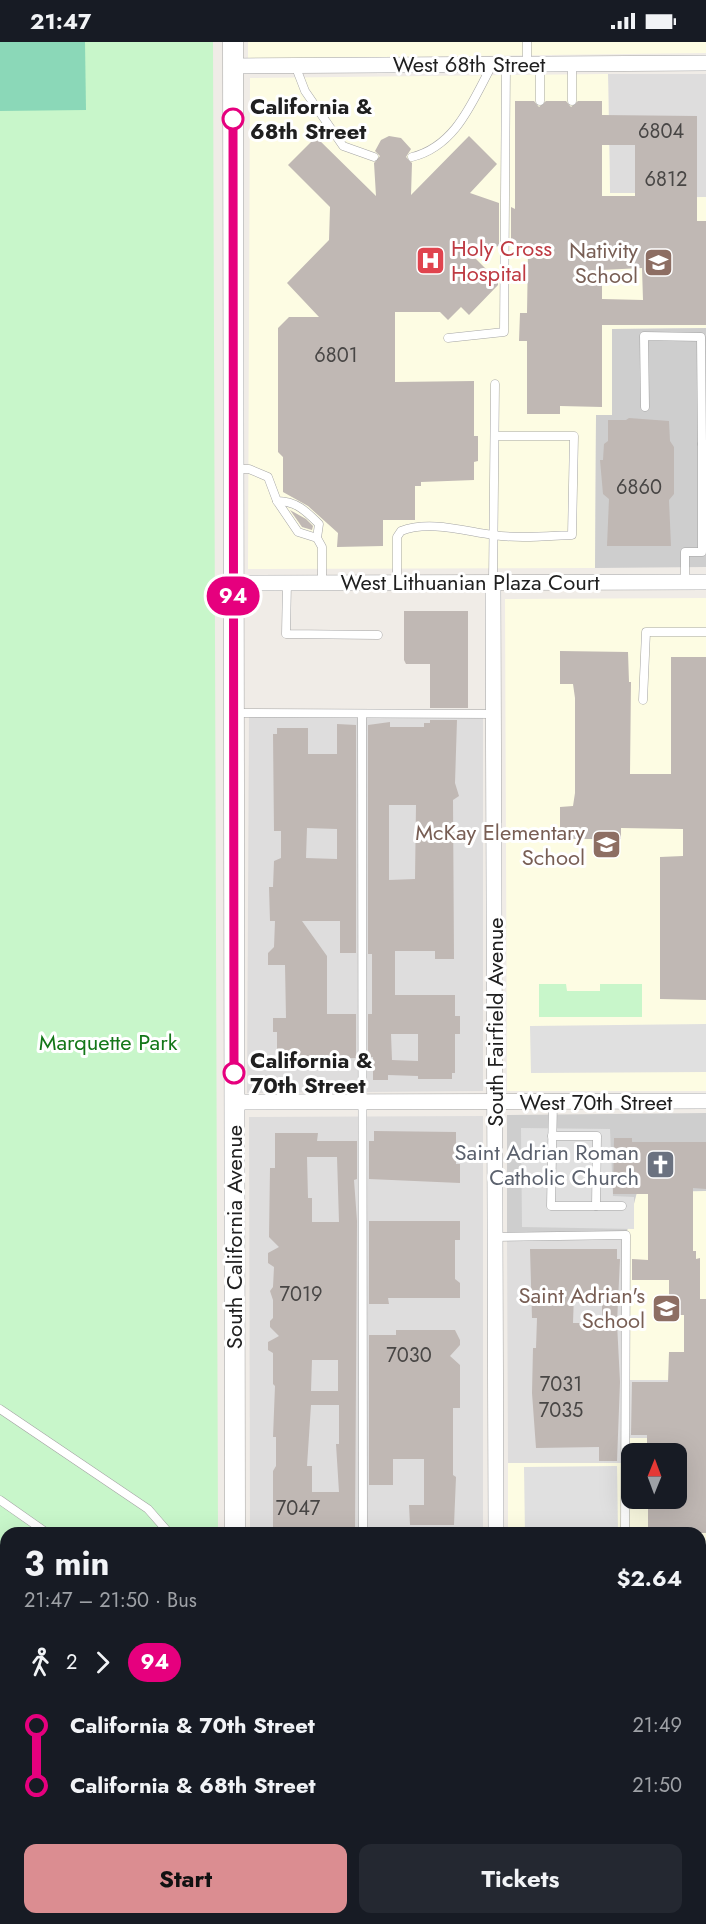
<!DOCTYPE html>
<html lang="en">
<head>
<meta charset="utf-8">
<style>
	body { margin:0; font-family:Jost,sans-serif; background:#242831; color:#f1f3f6; height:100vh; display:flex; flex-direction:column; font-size:22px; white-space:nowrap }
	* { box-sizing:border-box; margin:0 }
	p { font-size:20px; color:#9ea1a6 }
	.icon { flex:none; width:33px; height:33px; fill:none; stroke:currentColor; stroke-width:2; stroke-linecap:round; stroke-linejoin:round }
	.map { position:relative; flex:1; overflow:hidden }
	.details { position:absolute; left:0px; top:1485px; width:706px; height:398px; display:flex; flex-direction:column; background:#171b24; border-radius:18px 18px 0 0; box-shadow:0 6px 24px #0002 }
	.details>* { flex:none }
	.badge { padding:0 12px; border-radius:20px; font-size:21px; line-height:39px }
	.needle { width:39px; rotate:1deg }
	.tools { position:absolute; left:621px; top:1401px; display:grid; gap:12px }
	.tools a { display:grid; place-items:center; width:66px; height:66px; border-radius:12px; background:#171b24; box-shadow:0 6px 24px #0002; font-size:30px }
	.map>.badge { position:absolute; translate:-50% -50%; box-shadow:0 0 0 3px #fff }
	.legs { display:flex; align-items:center; gap:9px; height:66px; padding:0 24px; font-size:20px }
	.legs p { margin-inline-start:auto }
	.headline { display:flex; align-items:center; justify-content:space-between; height:102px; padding:0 24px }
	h1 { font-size:33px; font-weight:700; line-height:45px }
	.cta { display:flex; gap:12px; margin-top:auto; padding:12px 24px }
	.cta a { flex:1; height:69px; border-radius:12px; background:#db8d91; color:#111; font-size:24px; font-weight:700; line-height:69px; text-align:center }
	.cta a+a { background:#242831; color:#f1f3f6 }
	ul { padding:0 24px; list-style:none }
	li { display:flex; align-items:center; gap:21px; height:60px; font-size:22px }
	li i { display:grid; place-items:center; width:9px; height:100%; margin:0 8px; background:currentColor }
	li i::after { content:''; width:15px; height:15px; margin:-8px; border:4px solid; border-radius:50%; background:#171b24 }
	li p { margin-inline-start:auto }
	li:first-child i { background:linear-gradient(#0000 50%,currentColor 0) }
	li:last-child i { background:linear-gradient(currentColor 50%,#0000 0) }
	.status { display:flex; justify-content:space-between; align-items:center; height:42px; padding:0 30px; background:#171b24; direction:ltr }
	.status svg { height:16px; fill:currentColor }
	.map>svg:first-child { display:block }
</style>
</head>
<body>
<div class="status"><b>21:47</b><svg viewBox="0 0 49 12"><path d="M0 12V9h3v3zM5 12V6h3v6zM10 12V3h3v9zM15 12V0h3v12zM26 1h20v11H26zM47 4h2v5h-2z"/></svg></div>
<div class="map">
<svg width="706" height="1882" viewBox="0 0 706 1882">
	<rect width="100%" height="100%" fill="#f0ece7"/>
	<g fill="#dedddd">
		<polygon points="608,32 706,32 706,155 635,156 634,151 610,151"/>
		<polygon points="249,671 483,672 483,1049 247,1051"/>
		<polygon points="483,1074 483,1491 250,1491 249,1075"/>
		<polygon points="626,1193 706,1338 706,1396 625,1396 625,1421 508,1421 507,1194"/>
		<polygon points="700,1597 706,1597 706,1882 507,1882 507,1876 700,1876"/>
		<polygon points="0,1599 6,1599 6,1876 221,1876 221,1882 0,1882"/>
		<polygon points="484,1876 484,1882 246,1882 246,1877"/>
	</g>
	<g fill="#fdfce3" fill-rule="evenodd">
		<polygon points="248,0 706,0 706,11 248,17"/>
		<polygon points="608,32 610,151 635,151 635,156 706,155 706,286 612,287 612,373 596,374 595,526 248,527 250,36"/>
		<polygon points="706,556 706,1049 507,1049 505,557"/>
		<polygon points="706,1149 706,1338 625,1338 626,1193 637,1150"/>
		<path d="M625 1396H706V1563H701L700 1491H508V1421H625ZM632 1412H676V1456H632Z"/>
	</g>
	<g fill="#cecece">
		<polygon points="706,286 706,525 595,526 596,373 612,373 612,287"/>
		<polygon points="706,1071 706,1149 637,1150 626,1193 507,1194 507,1073"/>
	</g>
	<g fill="#c8f6ca">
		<polygon points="0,0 213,0 218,1491 6,1491 6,1563 0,1563"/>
		<polygon points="539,942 566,942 567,949 600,949 600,942 642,942 642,975 539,975"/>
	</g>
	<polygon fill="#8bd8b8" points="0,0 85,0 86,68 0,69"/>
	<g fill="#e0e0e0">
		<polygon points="706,982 706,1030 531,1031 530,984"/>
		<polygon points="521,1086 610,1087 613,1154 634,1155 634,1187 522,1185"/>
		<polygon points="617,1424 618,1491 525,1491 524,1425"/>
	</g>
	<g fill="#c0b8b4" fill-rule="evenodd">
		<path d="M515 59H534L539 65 546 59H566L571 65 578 59H602V73L697 74V179H706V283H602V365L560 364V372H527V299H519L520 271H527L528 210H515V200L511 201V165L515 167ZM602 103H635V154H602ZM642 226 643 258 602 257V228Z"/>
		<polygon points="389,94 401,96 411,107 406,115 412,121 411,153 469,94 497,122 470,151 499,161 499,204 469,210 498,239 498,243 469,273 461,265 448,278 440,270 395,270 395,340 474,339 474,394 478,394 478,419 474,420 474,438 421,440 421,444 415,444 415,478 383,478 383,504 337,505 338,491 308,464 283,450 283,415 278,410 278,286 289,275 319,275 287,241 329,198 330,165 288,123 316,95 376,154 374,121 380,114 375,109 381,98"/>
		<polygon points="629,376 669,379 670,399 674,405 674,452 669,458 671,504 607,504 609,457 603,452 600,418 603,418 604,402 608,399 608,378 626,378"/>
		<polygon points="290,468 306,477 313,484 312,488 302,485"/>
		<polygon points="404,569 468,569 468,666 430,666 430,622 406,622 404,618"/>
		<polygon points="560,609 628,610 629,640 631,640 630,732 671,732 671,615 706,615 706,958 660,957 660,815 683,814 683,787 621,786 621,797 560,797 560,765 573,764 575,751 575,656 573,642 560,642"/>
		<path d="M430 678H457L455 741 459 754 453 758 454 917H435V909H395V953H455V974H460V992H455V1031H452V1037H418V1034L388 1033V1038H373V1015H368V972H372V912H368V683L390 680V685H424V681H430ZM389 763H416L415 837 389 838ZM391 992H418V1019L392 1018Z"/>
		<path d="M337 682 356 683V911H340V879H302L327 914V972H356V1016L322 1017V1021L277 1022V990H273V976H286L285 923H268V911L274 905 275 879H270L269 845H273L274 819 281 816V789H274L273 692H277V686H308V712H337ZM307 786 337 787V817L306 816Z"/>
		<polygon points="374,1089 456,1090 456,1122 460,1122 460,1141 369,1137 369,1099 374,1099"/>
		<path d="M275 1091H318L317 1099H357V1137L354 1138 357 1179 355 1491H273V1429L276 1424V1395H273L275 1344 273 1342V1311L268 1308V1300L279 1294 270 1285V1279L273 1276V1258L270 1249 273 1245 274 1225 268 1221V1211L279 1205 269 1195 270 1126H275ZM307 1115H337L339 1180H312V1156H308ZM312 1318H338V1349H311ZM311 1363H339V1402H336L339 1450H312V1424H307Z"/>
		<polygon points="614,1096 632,1096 632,1100 706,1100 706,1147 693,1146 693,1209 696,1209 696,1217 700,1216 700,1257 706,1257 706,1491 648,1491 648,1456 676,1456 676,1412 647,1412 647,1393 631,1393 632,1340 668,1340 669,1310 684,1310 684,1273 669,1273 669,1238 632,1238 632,1217 648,1218 648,1152 613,1152"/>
		<polygon points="369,1179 460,1179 460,1198 455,1198 455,1237 460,1241 460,1256 388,1256 389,1262 369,1262"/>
		<path d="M530 1207H617V1217H620L617 1281 620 1340 617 1419H599V1405L536 1406 532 1351 533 1306H536L537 1276H532ZM574 1252H602V1281H573Z"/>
		<polygon points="396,1288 455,1288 460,1298 460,1303 450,1314 460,1323 460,1366 453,1366 453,1433 456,1435 454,1483 410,1483 409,1463 424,1463 424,1417 393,1417 393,1443 369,1443 369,1293 396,1293"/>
	</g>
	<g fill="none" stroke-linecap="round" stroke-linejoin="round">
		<defs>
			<g id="service">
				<polyline points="527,22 527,0"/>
				<polyline points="540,22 540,59"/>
				<polyline points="572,22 572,59"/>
				<polyline points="295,23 305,49 343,104 374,115"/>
				<path d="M412 115C456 104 472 60 492 23"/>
				<polyline points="448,296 504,290 506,22"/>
				<polyline points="645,365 644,294 701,295 702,402 706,402"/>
				<polyline points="235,427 249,427 268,435 277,459 298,490 317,496 322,505 322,540"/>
				<path d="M277 459C296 459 306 469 319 482L317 496"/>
				<polyline points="287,540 286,592 378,593"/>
				<path d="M397 540V495L401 489C429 478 464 489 493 493 518 497 547 494 572 493L574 394H495"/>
				<polyline points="493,540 495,342"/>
				<polyline points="685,540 685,510 702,510 702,402"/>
				<polyline points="643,658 646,590 706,590"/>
				<polyline points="235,671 494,672"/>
				<polyline points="362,672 363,1491"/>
				<polyline points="553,1060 551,1164 622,1164"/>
				<polyline points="552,1094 597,1094 596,1164"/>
				<polyline points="495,1195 626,1193 625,1491"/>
				<polyline points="0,1367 148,1467 169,1491"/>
				<polyline points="0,1458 47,1491"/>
				<polyline points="700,1710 706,1710"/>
				<polyline points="0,1713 6,1713"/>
				<polyline points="103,1876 103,1882"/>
				<polyline points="364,1876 364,1882"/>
				<polyline points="626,1876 626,1882"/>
			</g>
			<g id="minor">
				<polyline points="233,24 706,21"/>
				<polyline points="493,540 496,1491"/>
				<polyline points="233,541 706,540"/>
				<polyline points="234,1060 706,1059"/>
				<polyline points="236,1876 236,1882"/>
				<polyline points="497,1876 497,1882"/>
			</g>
			<polyline id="tertiary" points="233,0 235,1491"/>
			<g id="secondary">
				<polyline points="700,1581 706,1581"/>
				<polyline points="0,1584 6,1584"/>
			</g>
		</defs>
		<use href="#service" stroke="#a4a4a4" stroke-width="9"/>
		<use href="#minor" stroke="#a4a4a4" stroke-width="16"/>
		<use href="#tertiary" stroke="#a4a4a4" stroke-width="21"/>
		<use href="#secondary" stroke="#69700e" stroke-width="24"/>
		<use href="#service" stroke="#fff" stroke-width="8"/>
		<use href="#minor" stroke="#fff" stroke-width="15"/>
		<use href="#tertiary" stroke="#fff" stroke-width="20"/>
		<use href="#secondary" stroke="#f4f5c0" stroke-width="22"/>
	</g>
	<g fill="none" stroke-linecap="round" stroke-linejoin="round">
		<defs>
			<polyline id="line-1" points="233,77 234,1031"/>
		</defs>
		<use href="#line-1" stroke="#fff" stroke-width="14"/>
		<use href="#line-1" stroke="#e6007e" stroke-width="9"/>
	</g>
	<defs>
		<symbol id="hospital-square" viewBox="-11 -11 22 22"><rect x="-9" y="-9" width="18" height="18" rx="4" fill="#e0444e" stroke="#fff"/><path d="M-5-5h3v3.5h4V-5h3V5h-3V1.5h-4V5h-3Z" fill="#fff"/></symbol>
		<symbol id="school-square" viewBox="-11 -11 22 22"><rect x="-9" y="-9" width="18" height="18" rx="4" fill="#8d6e63" stroke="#fff"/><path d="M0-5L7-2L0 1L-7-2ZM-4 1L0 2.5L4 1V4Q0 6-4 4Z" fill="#fff"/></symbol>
		<symbol id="church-square" viewBox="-11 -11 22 22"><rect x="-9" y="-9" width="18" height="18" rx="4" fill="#6b7280" stroke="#fff"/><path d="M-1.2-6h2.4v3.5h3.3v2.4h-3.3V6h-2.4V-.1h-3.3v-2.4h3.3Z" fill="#fff"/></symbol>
	</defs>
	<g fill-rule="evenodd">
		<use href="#hospital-square" x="414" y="202" width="33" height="33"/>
		<use href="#school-square" x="642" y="204" width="33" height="33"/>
		<use href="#school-square" x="590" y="786" width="33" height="33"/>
		<use href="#church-square" x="644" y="1106" width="33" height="33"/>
		<use href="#school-square" x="650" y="1250" width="33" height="33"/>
	</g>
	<g fill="#fff" stroke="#e6007e" stroke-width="3">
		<circle cx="233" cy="77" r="10"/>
		<circle cx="234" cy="1031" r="10"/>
	</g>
	<g text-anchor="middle" stroke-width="6" stroke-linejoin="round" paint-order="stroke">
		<g font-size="20" fill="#484645">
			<text x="661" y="96">6804</text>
			<text x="666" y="144">6812</text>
			<text x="336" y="320">6801</text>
			<text x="639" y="452">6860</text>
			<text x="301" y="1259">7019</text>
			<text x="409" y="1320">7030</text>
			<text x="561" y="1349">7031</text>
			<text x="561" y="1375">7035</text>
			<text x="298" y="1473">7047</text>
		</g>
		<g font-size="22" fill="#202020" stroke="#fff">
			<text x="469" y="30">West 68th Street</text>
			<text x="470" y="548">West Lithuanian Plaza Court</text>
			<text transform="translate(495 980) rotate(-90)" y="8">South Fairfield Avenue</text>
			<text x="596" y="1068">West 70th Street</text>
			<text transform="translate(234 1195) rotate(-90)" y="8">South California Avenue</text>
		</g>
		<g font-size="22" font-weight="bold" fill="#202020" stroke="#fff" text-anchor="start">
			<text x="250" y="72">California &amp;<tspan x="250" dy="25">68th Street</tspan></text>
			<text x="250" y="1026">California &amp;<tspan x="250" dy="25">70th Street</tspan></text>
		</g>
		<g font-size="22" fill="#be3a42" stroke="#fff" text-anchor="start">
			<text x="451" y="214">Holy Cross<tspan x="451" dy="25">Hospital</tspan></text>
		</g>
		<g font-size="22" fill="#785e54" stroke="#fff" text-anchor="end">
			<text x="638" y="216">Nativity<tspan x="638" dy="25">School</tspan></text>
			<text x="585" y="798">McKay Elementary<tspan x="585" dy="25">School</tspan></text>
			<text x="645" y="1261">Saint Adrian's<tspan x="645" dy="25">School</tspan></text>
		</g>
		<g font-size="22" fill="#147719" stroke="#fff">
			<text x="108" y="1008">Marquette Park</text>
		</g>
		<g font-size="22" fill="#5b616d" stroke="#fff" text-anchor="end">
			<text x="639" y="1118">Saint Adrian Roman<tspan x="639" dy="25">Catholic Church</tspan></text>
		</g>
	</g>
</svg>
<div class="tools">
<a><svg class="needle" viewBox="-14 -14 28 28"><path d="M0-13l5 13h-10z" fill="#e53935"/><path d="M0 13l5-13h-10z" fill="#9ea1a6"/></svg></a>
</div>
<b class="badge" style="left:233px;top:554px;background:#e6007e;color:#fff">94</b>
<section class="details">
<div class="headline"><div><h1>3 min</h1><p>21:47 – 21:50 · Bus</p></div><b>$2.64</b></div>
<div class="legs"><svg class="icon" aria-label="walk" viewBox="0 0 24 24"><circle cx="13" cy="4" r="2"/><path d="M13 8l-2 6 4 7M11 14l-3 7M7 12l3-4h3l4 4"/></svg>2<svg class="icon" aria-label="forward" viewBox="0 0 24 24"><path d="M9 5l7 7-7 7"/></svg><b class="badge" style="background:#e6007e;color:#fff">94</b></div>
<ul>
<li><i style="color:#e6007e"></i><b>California &amp; 70th Street</b><p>21:49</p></li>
<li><i style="color:#e6007e"></i><b>California &amp; 68th Street</b><p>21:50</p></li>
</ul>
<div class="cta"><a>Start</a><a>Tickets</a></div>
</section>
</div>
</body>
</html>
